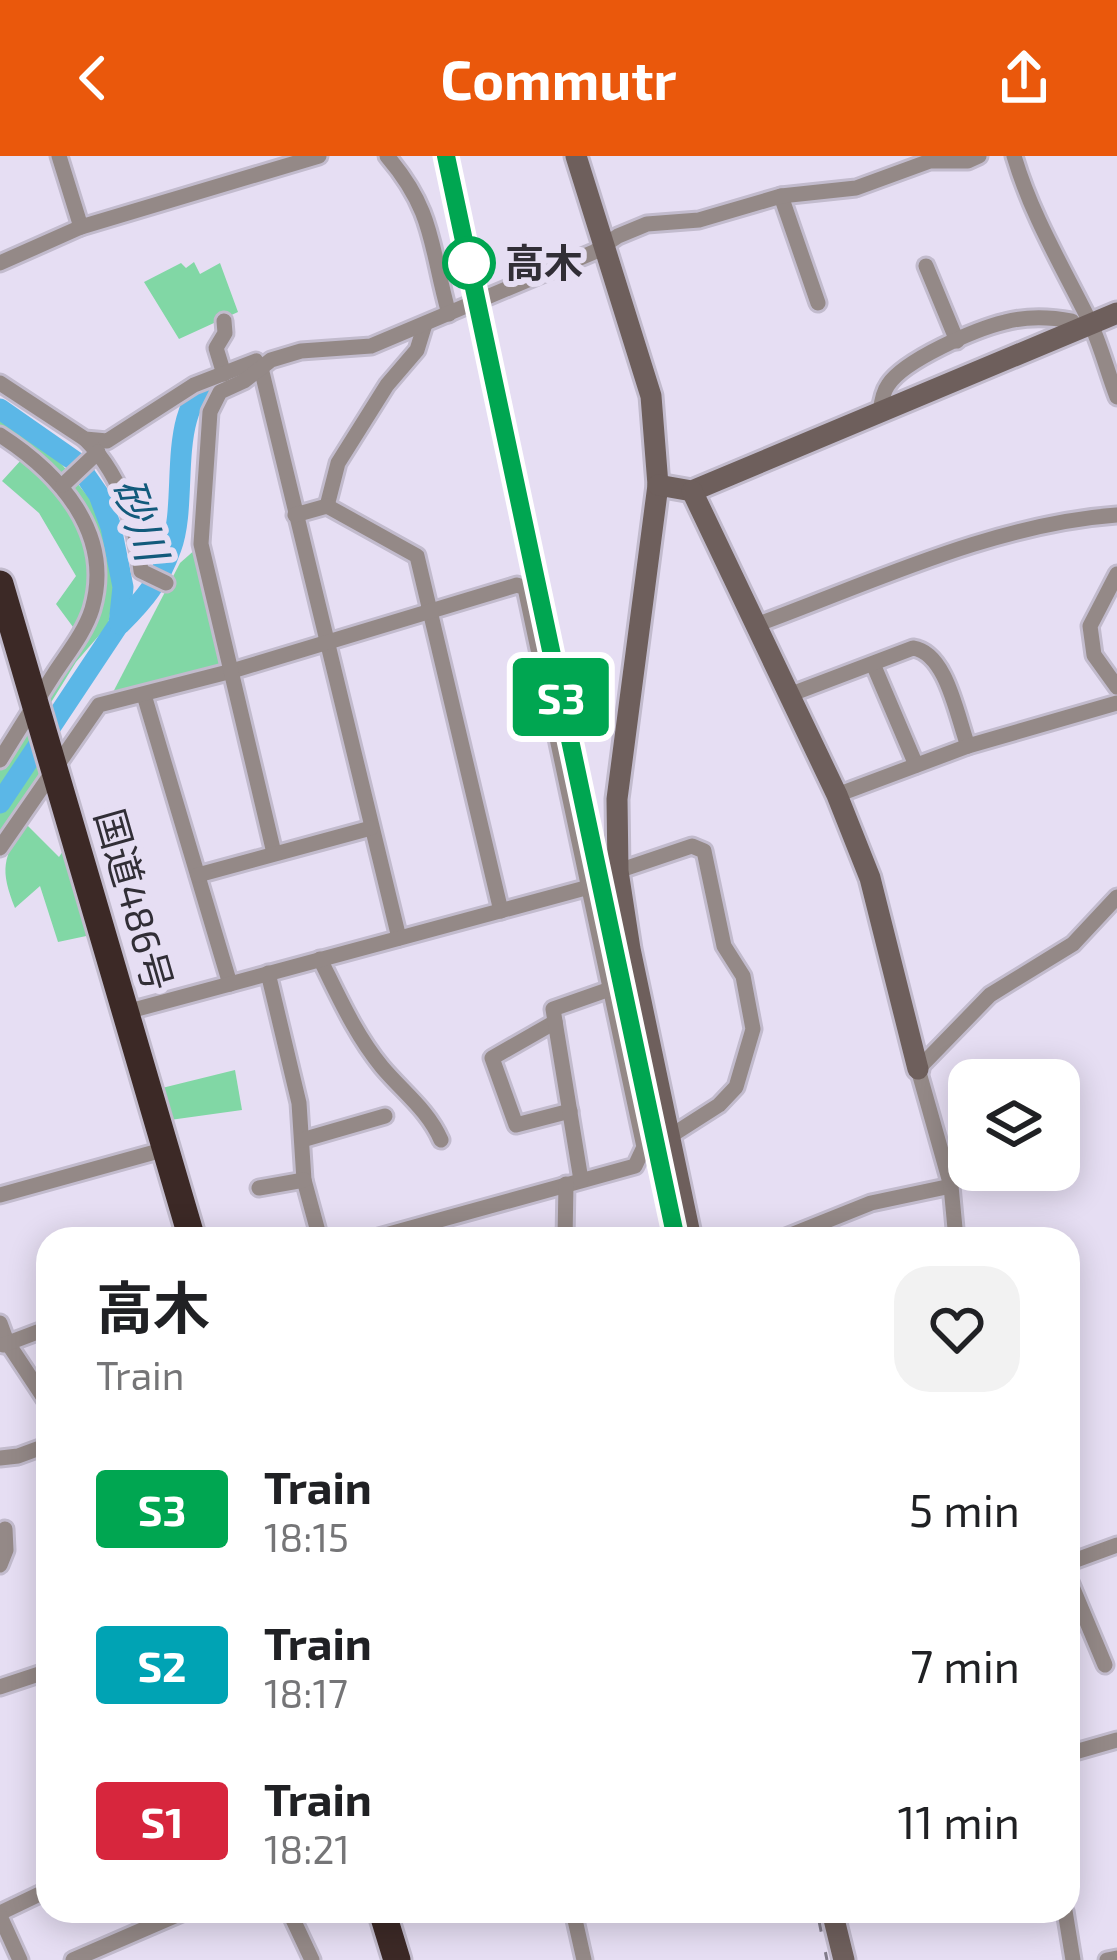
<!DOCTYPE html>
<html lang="en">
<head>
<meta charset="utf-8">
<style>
	body { margin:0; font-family:"Exo 2","Noto Sans JP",sans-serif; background:#f2f2f2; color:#202124; height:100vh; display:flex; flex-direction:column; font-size:45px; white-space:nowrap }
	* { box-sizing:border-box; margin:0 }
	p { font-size:39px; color:#757577 }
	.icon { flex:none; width:66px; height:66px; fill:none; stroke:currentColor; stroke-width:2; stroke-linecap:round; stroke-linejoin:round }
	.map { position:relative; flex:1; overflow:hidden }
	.details { position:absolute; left:36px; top:1071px; width:1044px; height:696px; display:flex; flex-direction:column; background:#fff; border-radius:36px; box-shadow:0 6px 30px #0003 }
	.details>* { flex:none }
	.badge { padding:0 24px; border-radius:9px; font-size:42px; line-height:78px }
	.fabs { position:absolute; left:948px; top:903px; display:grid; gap:24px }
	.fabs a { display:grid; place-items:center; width:132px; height:132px; border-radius:24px; background:#fff; box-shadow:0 6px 30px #0003; font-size:60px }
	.map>.badge { position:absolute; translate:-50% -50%; box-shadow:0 0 0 6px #fff }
	.round { display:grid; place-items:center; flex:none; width:126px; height:126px; border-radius:36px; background:#f2f2f2 }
	.summary { display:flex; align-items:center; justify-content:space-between; height:204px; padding:0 60px }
	h1 { font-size:57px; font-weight:700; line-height:90px }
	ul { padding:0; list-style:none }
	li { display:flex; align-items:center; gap:36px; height:156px; padding:0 60px }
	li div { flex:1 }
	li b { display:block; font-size:45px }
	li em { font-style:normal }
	li .badge { min-width:132px; font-weight:700; text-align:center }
	header { display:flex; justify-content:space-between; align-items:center; height:156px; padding:0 60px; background:#ea580c; color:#fff; font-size:54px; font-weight:700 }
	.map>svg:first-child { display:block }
</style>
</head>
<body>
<header><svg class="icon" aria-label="back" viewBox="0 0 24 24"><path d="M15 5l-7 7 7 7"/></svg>Commutr<svg class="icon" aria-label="share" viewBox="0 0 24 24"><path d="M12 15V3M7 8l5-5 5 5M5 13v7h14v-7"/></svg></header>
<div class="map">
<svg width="1117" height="1804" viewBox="0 0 1117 1804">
	<rect width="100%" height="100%" fill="#e6def3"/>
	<g fill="#81d7a5">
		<polygon points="194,106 200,118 220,107 238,156 179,183 144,126 181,107 186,112"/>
		<polygon points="0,265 55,300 99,354 116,424 108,469 76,506 50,548 42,526 73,471 56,448 76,420 39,357 2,325 22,303 0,289"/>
		<polygon points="197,392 226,508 110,542 180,407"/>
		<polygon points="27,564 44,620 0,683 0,611"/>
		<path d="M26 668 59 701 65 692 91 779 58 786 40 730 15 752C0 714 2 701 26 668Z"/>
		<polygon points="235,914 242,954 170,964 162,932"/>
	</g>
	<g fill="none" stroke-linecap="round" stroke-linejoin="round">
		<g stroke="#5bb7e7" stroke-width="21">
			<polyline points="0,253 76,306 99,339 111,371 123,431 119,468 0,647"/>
			<path d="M120 468C145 443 159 426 171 392 190 341 163 246 220 221"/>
		</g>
		<defs>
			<g id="street">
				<polyline points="59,0 81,71"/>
				<path d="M387 0C435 56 430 91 449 158"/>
				<path d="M1014 0C1031 58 1061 108 1088 162 1100 186 1107 215 1117 241"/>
				<polyline points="781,40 818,147"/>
				<polyline points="0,107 81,71 319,0"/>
				<polyline points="926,110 957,185"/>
				<polyline points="261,212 399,782"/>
				<polyline points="224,218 216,192 225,177 224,165"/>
				<polyline points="0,227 85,283 107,285 194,229 256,205 261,212"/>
				<path d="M880 256C881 248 883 236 888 229 904 204 976 173 1005 166 1027 160 1051 161 1072 165L1077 174"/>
				<path d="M0 279C59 317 114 377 92 453 85 476 67 498 54 518 36 546 18 575 0 604"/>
				<path d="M85 283C120 318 136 367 141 415L166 427"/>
				<polyline points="63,329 98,296"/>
				<polyline points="327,350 338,307 387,229 417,194 425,168"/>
				<polyline points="295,359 327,350 417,400 501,755"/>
				<polyline points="1117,418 1090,470 1094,499 1117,531"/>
				<path d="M756 469C871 427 993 368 1117 359"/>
				<polyline points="873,508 916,609"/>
				<polyline points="144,539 230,828"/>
				<path d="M789 539 913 492C947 497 957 561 968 590"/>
				<polyline points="837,639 968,590 1117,547"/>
				<polyline points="0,692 99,549 232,515 517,429 525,432 644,991 635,1010 371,1083"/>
				<polyline points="274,697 201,388 210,256 220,236 244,225 271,204 301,195 371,190 594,96 618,80 647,68 699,64 781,40 856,32 930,5 968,5 979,0"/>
				<polyline points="618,715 692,690 704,695 724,790 743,820 753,873 736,931 719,949 669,981"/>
				<polyline points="198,719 371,672"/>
				<path d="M320 803C339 841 355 878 382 911 403 936 428 954 441 984"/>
				<polyline points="268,817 299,947 304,1024 320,1083"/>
				<polyline points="126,856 589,731"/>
				<polyline points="555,866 492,902 516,969 570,955"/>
				<polyline points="302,984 385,960"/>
				<polyline points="581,1024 553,853 610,833"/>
				<polyline points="259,1032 304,1024"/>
				<polyline points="0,1039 166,993"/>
				<polyline points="565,1083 566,1028"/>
				<polyline points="781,1083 871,1047 951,1030"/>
				<polyline points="956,1083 951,1030 918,913 990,839 1073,788 1117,741"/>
				<polyline points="0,1167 7,1186 48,1248"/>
				<polyline points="3,1189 48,1172"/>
				<polyline points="0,1302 18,1300 48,1289"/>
				<polyline points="1068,1407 1117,1389"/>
				<polyline points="0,1409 6,1394 5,1373"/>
				<polyline points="1068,1421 1105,1509"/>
				<polyline points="0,1531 48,1515"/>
				<polyline points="1068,1598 1117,1584"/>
				<polyline points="289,1755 312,1804"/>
				<polyline points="573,1755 584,1804"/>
				<polyline points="1065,1755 1073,1804"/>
				<polyline points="0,1757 48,1734"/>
				<polyline points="0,1760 20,1804"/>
				<polyline points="73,1804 186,1755"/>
				<polyline points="1107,1804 1117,1802"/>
			</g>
			<g id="secondary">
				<polyline points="576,0 651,240 658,329 617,643 618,715 630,793 691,1083"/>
				<polyline points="658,329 692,335 1117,157"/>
				<polyline points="692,335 837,639 870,722 918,913"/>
				<polyline points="832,1755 844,1804"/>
			</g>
			<g id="highway">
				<polyline points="0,428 192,1083"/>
				<polyline points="382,1755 397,1804"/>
			</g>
		</defs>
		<use href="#street" stroke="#c2bbcd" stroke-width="21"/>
		<use href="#secondary" stroke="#c2bbcd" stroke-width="27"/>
		<use href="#highway" stroke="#c2bbcd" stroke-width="33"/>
		<use href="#street" stroke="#948987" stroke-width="15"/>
		<use href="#secondary" stroke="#6e5f5c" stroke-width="21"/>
		<use href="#highway" stroke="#3c2926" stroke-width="27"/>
		<g stroke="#827c8a" stroke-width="3" stroke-dasharray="21 21" stroke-linecap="butt">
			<polyline points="446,0 676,1083"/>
			<polyline points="817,1755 827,1804"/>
		</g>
	</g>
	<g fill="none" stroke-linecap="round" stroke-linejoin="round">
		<defs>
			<polyline id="line" points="446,0 676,1083"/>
		</defs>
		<use href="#line" stroke="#fff" stroke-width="27"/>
		<use href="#line" stroke="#00a651" stroke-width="18"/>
	</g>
	<circle fill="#fff" stroke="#00a651" stroke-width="6" cx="469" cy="107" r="24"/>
	<g text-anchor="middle" stroke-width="12" stroke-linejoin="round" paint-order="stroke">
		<g font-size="39" font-weight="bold" fill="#312e36" stroke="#e6def3" text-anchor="start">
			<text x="505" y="121">高木</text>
		</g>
		<g font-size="39" fill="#312e36" stroke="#e6def3">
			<text transform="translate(134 744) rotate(74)" y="14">国道486号</text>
		</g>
		<g font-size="42" font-style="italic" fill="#125a7b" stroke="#e6def3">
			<text transform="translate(140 363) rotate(71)" y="15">砂川</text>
		</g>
	</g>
</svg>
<div class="fabs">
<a><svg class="icon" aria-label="layers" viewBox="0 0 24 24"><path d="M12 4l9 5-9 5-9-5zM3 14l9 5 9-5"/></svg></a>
</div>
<b class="badge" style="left:561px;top:541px;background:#00a651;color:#fff">S3</b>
<section class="details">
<div class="summary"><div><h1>高木</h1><p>Train</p></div><a class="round"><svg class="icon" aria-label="heart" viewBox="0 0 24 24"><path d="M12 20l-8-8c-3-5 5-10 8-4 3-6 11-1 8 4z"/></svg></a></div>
<ul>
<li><span class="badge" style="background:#00a651;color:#fff">S3</span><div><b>Train</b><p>18:15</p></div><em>5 min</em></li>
<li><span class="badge" style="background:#00a3b4;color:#fff">S2</span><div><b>Train</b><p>18:17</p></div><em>7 min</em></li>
<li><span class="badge" style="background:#d7263d;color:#fff">S1</span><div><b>Train</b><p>18:21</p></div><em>11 min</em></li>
</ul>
</section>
</div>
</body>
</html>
